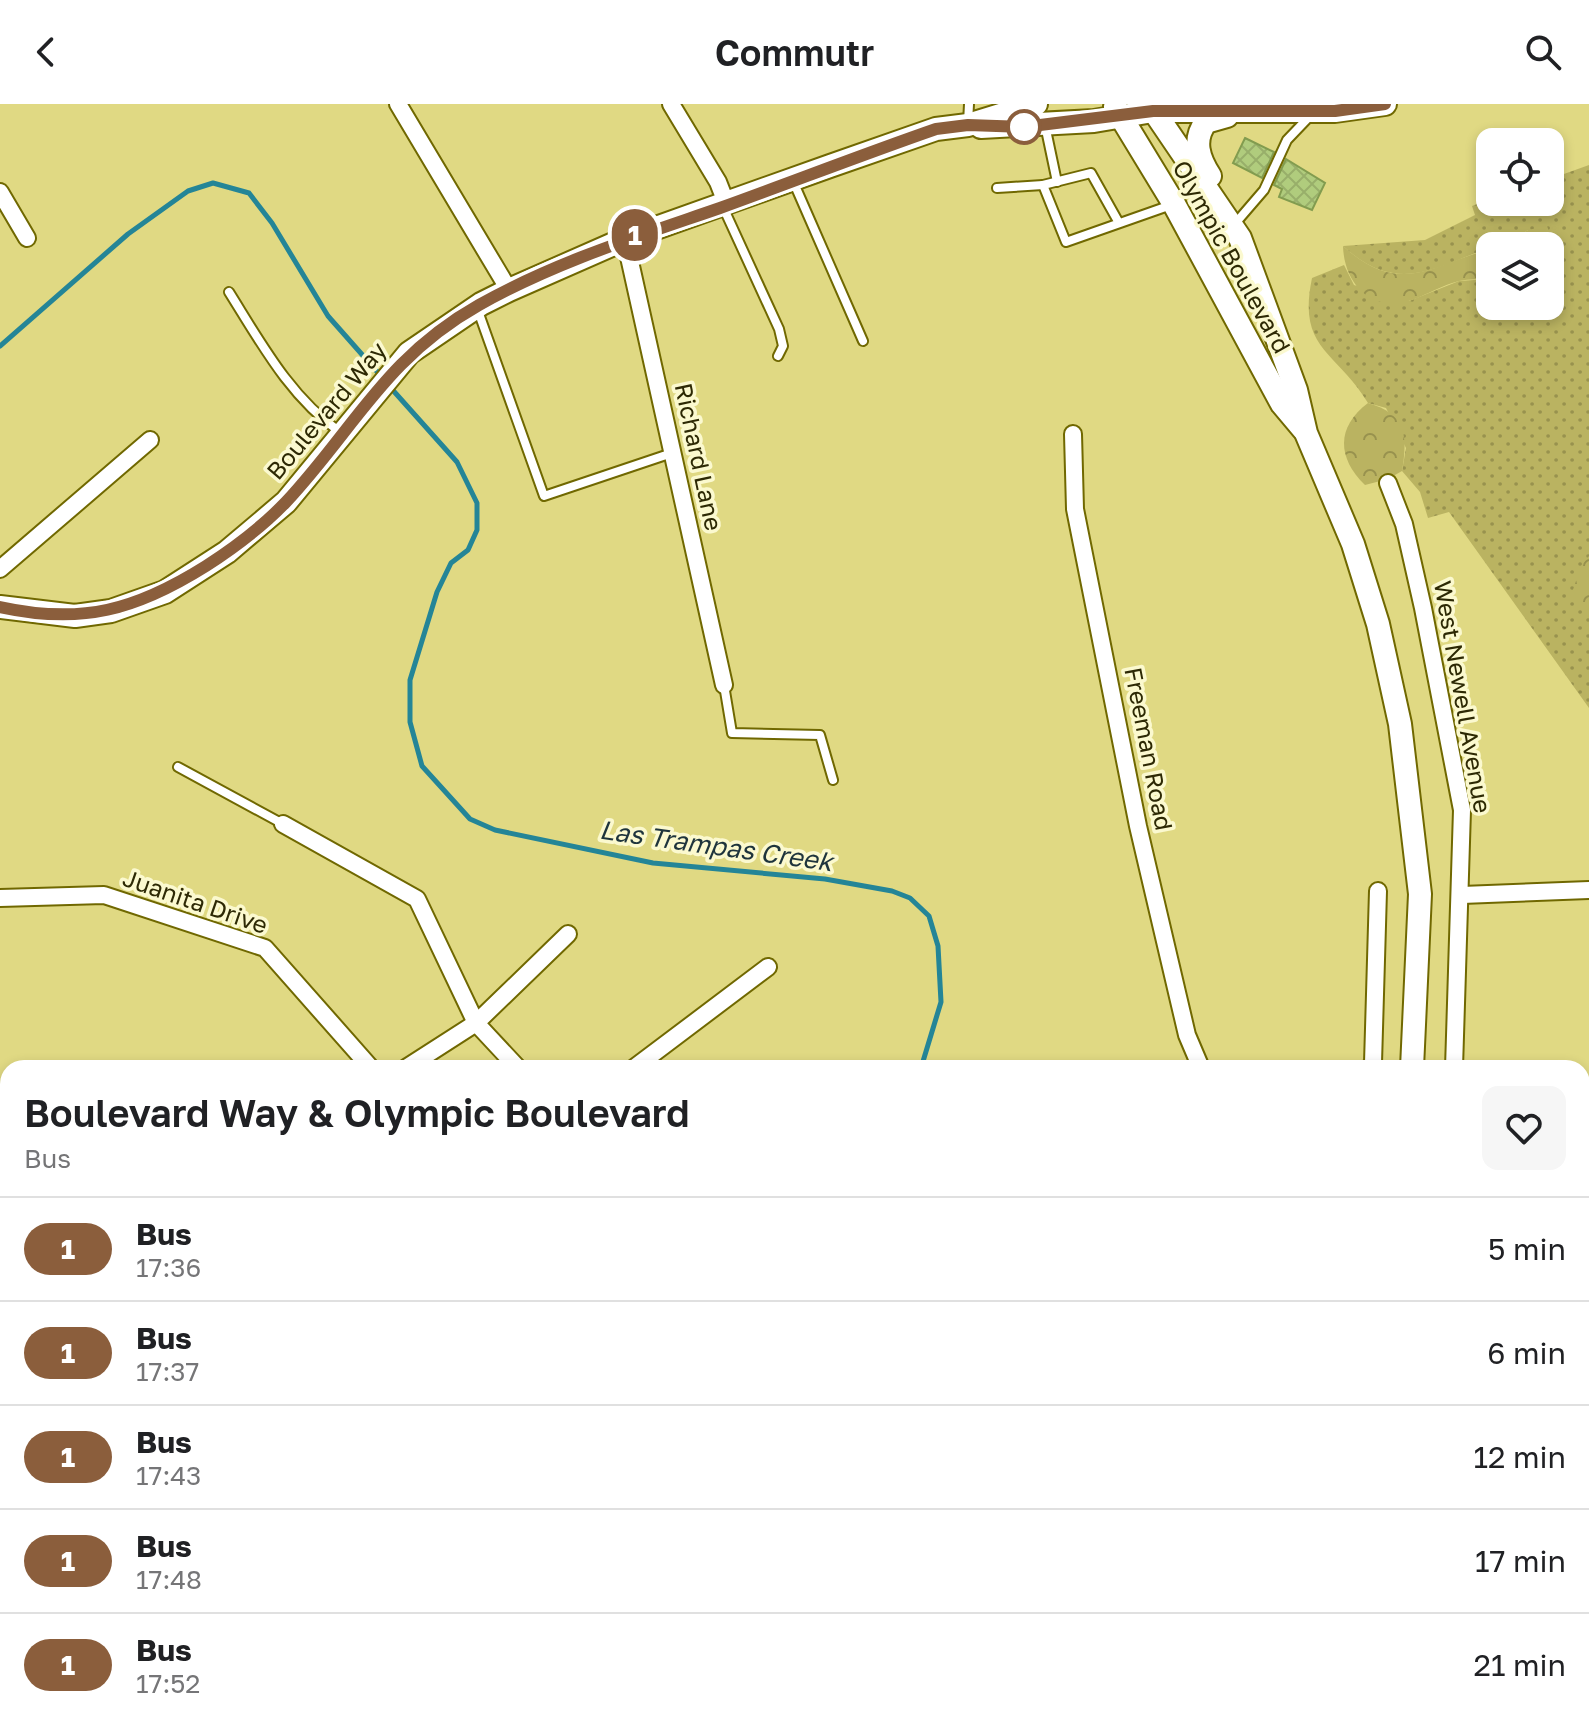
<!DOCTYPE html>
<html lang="en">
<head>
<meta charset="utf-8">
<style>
	body { margin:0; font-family:"Golos Text",sans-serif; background:#f6f6f6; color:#202124; height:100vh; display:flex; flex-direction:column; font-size:30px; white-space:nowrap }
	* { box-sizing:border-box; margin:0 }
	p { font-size:26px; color:#757577 }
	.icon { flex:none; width:44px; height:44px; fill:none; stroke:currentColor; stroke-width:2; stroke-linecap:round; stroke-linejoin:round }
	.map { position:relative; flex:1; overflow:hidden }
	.side { position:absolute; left:0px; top:956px; width:1590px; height:672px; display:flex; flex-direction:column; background:#fff; border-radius:24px 24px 0 0; box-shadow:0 4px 12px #0003 }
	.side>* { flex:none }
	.badge { padding:0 16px; border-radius:26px; font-size:28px; line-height:52px }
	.controls { position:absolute; left:1476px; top:24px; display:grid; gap:16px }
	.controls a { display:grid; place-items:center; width:88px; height:88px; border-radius:16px; background:#fff; box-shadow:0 4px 12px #0003; font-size:40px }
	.map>.badge { position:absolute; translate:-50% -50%; box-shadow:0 0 0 4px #fff }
	.round { display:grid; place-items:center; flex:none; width:84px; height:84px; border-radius:16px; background:#f6f6f6 }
	.summary { display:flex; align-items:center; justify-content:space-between; height:136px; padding:0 24px }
	h1 { font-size:38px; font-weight:600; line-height:60px }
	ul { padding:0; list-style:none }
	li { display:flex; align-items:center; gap:24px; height:104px; padding:0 24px; border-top:2px solid #e0e0e0 }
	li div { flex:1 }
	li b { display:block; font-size:30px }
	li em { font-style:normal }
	li .badge { min-width:88px; font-weight:700; text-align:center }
	header { display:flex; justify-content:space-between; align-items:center; height:104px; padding:0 24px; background:#fff; font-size:36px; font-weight:600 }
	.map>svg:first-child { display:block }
</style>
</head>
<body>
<header><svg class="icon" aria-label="back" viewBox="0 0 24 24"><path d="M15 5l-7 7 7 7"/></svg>Commutr<svg class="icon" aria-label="search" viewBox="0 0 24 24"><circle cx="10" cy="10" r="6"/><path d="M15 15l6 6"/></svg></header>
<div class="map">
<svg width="1589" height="1628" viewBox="0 0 1589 1628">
	<defs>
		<pattern id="grass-dots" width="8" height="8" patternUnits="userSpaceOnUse" patternTransform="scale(2)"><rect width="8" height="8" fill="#bab361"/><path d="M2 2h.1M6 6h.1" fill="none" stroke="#98924e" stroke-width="1.8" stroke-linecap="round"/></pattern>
		<pattern id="forest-crowns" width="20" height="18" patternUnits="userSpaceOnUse" patternTransform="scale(2)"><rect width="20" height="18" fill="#bab361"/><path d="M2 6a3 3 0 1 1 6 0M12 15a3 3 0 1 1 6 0" fill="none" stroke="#98924e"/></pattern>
		<pattern id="building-cross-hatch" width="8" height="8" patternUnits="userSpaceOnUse" patternTransform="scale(2)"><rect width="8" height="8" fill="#b0cc7d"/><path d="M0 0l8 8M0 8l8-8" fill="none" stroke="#98af6a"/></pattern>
	</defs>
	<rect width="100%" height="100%" fill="#e0d983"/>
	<path fill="url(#grass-dots)" d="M1589 61V604L1449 408 1428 414 1420 388 1402 367 1406 344 1386 304 1368 299C1336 246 1297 246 1312 174L1344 161 1354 181 1409 197 1459 177 1490 175V202H1550V158L1555 144 1528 126C1513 136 1504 137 1490 143 1434 165 1396 191 1343 142L1425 136 1475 111 1472 102 1490 95 1550 98V75Z"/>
	<g fill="url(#forest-crowns)">
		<polygon points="1547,122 1555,144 1550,158 1550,142 1499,142 1528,126"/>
		<path d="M1343 142C1399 193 1430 162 1490 145V175C1480 175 1469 175 1459 177 1443 181 1428 190 1412 196 1372 210 1344 180 1343 142Z"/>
		<path d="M1368 299C1406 310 1408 331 1402 367L1388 375 1365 381C1337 354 1336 323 1368 299Z"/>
		<polygon points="1589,452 1589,512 1573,486 1581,462"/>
		<polygon points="1582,1014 1589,1015 1589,1042 1582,1079"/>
		<polygon points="1582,1157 1589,1159 1589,1225 1582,1223"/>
		<polygon points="1589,1558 1589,1628 1566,1628 1564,1620 1582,1620 1582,1559"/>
	</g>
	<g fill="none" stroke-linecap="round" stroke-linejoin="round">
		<g stroke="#248597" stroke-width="5">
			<polyline points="0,242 128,130 188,87 213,79 249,89 272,119 328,212 381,272"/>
			<polyline points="390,283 457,358 477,399 477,426 468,446 451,459 437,488 410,576 410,618 422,662 470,715 495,726 653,759 825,775 892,787 910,794 929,812 938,842 941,898 921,964"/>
			<polyline points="707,1620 708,1628"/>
		</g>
	</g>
	<g fill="url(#building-cross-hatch)" stroke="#829c4f" stroke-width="2">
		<polygon points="1245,34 1274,48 1262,74 1233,59"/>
		<polygon points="1286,55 1325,79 1312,106 1279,93 1282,85 1274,81"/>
	</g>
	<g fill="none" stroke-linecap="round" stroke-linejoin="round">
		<defs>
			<g id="lane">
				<polyline points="968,19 969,0"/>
				<polyline points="1045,21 1057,78"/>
				<polyline points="793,77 863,237"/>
				<polyline points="997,84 1043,81"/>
				<polyline points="723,103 779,225 783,242 778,252"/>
				<path d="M1119 119 1091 69 1043 81 1066 138C1102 125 1138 113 1174 100"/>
				<polyline points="1233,122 1264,86 1287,36 1309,13"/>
				<path d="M229 188C261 239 290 293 340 328"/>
				<polyline points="477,204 544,392 672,349"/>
				<polyline points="724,581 732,629 820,631 833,676"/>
				<polyline points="178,663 283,720"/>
				<polyline points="101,1620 104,1627"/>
			</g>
			<g id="street">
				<polyline points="398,0 509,186"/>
				<polyline points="671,0 718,78 727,101"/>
				<polyline points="0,88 27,134"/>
				<polyline points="625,135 724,581"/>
				<polyline points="1073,330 1075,405 1138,722 1187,931 1201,964"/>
				<polyline points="1388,379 1404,420 1423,504 1462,706 1454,964"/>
				<polyline points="0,465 150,336"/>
				<polyline points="283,720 417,795 476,919 518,964"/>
				<polyline points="1462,791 1589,786"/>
				<polyline points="0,794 104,791 265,844 371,964"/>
				<polyline points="406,964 476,919 568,830"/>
				<polyline points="634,964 768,863"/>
				<polyline points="1369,964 1373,959 1378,787"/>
				<polyline points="1582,1450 1589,1444"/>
				<polyline points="0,1537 8,1532"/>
				<polyline points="943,1620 969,1628"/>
				<polyline points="349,1628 350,1620"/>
				<polyline points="613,1628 613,1624"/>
				<polyline points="1071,1628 1074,1620"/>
				<polyline points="1267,1628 1269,1620"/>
			</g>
			<g id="secondary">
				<polyline points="1149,0 1240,134 1296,286 1306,329 1353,440 1378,520 1400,620 1420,790 1412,964"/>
				<polyline points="1115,3 1174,100 1282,300 1303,325"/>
				<polyline points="981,23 1094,17 1153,7 1335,7 1385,0"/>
				<path d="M1210 72C1199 55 1192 36 1206 18L1227 12"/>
				<polyline points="0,503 75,512 111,507 165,488 227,448 286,398 409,249 481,200 509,186 625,135 830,62 936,25 968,21 1036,0"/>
				<polyline points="1216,1628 1219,1620"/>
			</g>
		</defs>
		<use href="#lane" stroke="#706800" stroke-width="12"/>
		<use href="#street" stroke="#706800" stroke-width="20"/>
		<use href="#secondary" stroke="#706800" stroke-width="26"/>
		<use href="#lane" stroke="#fff" stroke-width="8"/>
		<use href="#street" stroke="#fff" stroke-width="16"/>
		<use href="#secondary" stroke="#fff" stroke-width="22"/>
	</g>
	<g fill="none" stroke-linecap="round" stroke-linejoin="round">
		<defs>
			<path id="line" d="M0 503C82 521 136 506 206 462 234 444 263 422 286 398 355 324 385 254 479 201 555 158 639 132 720 104 792 78 864 50 936 25L968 21 1024 23 1153 7H1335L1385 0"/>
		</defs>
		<use href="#line" stroke="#fff" stroke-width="18"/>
		<use href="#line" stroke="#8b5e3c" stroke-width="12"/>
	</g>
	<circle fill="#fff" stroke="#8b5e3c" stroke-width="4" cx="1024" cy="23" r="16"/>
	<g text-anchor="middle" stroke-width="7" stroke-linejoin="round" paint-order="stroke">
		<g font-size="24" fill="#2d2904" stroke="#fbf9cf">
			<text transform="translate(1231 153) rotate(61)" y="8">Olympic Boulevard</text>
			<text transform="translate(327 307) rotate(-50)" y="8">Boulevard Way</text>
			<text transform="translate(698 353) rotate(78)" y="8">Richard Lane</text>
			<text transform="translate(1462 593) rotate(80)" y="8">West Newell Avenue</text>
			<text transform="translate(1148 645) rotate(79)" y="8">Freeman Road</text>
			<text transform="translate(195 798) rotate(19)" y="8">Juanita Drive</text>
		</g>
		<g font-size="26" font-style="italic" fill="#1e343c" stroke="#fbf9cf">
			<text transform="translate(716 742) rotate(8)" y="9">Las Trampas Creek</text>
		</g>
	</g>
</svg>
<div class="controls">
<a><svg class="icon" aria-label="locate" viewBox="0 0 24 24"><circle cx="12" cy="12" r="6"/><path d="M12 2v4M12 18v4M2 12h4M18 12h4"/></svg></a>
<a><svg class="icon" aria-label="layers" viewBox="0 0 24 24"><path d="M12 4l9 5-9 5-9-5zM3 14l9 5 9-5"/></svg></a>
</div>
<b class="badge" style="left:635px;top:131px;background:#8b5e3c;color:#fff">1</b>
<section class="side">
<div class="summary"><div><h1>Boulevard Way &amp; Olympic Boulevard</h1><p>Bus</p></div><a class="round"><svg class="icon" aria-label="heart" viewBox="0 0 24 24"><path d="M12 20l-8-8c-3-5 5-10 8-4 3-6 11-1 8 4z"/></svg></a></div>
<ul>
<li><span class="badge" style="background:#8b5e3c;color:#fff">1</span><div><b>Bus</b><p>17:36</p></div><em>5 min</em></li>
<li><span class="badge" style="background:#8b5e3c;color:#fff">1</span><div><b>Bus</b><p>17:37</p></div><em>6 min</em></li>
<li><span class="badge" style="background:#8b5e3c;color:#fff">1</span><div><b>Bus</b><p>17:43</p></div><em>12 min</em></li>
<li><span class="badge" style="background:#8b5e3c;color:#fff">1</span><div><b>Bus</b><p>17:48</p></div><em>17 min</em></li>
<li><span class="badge" style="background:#8b5e3c;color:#fff">1</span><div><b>Bus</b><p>17:52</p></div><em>21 min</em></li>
</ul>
</section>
</div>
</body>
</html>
